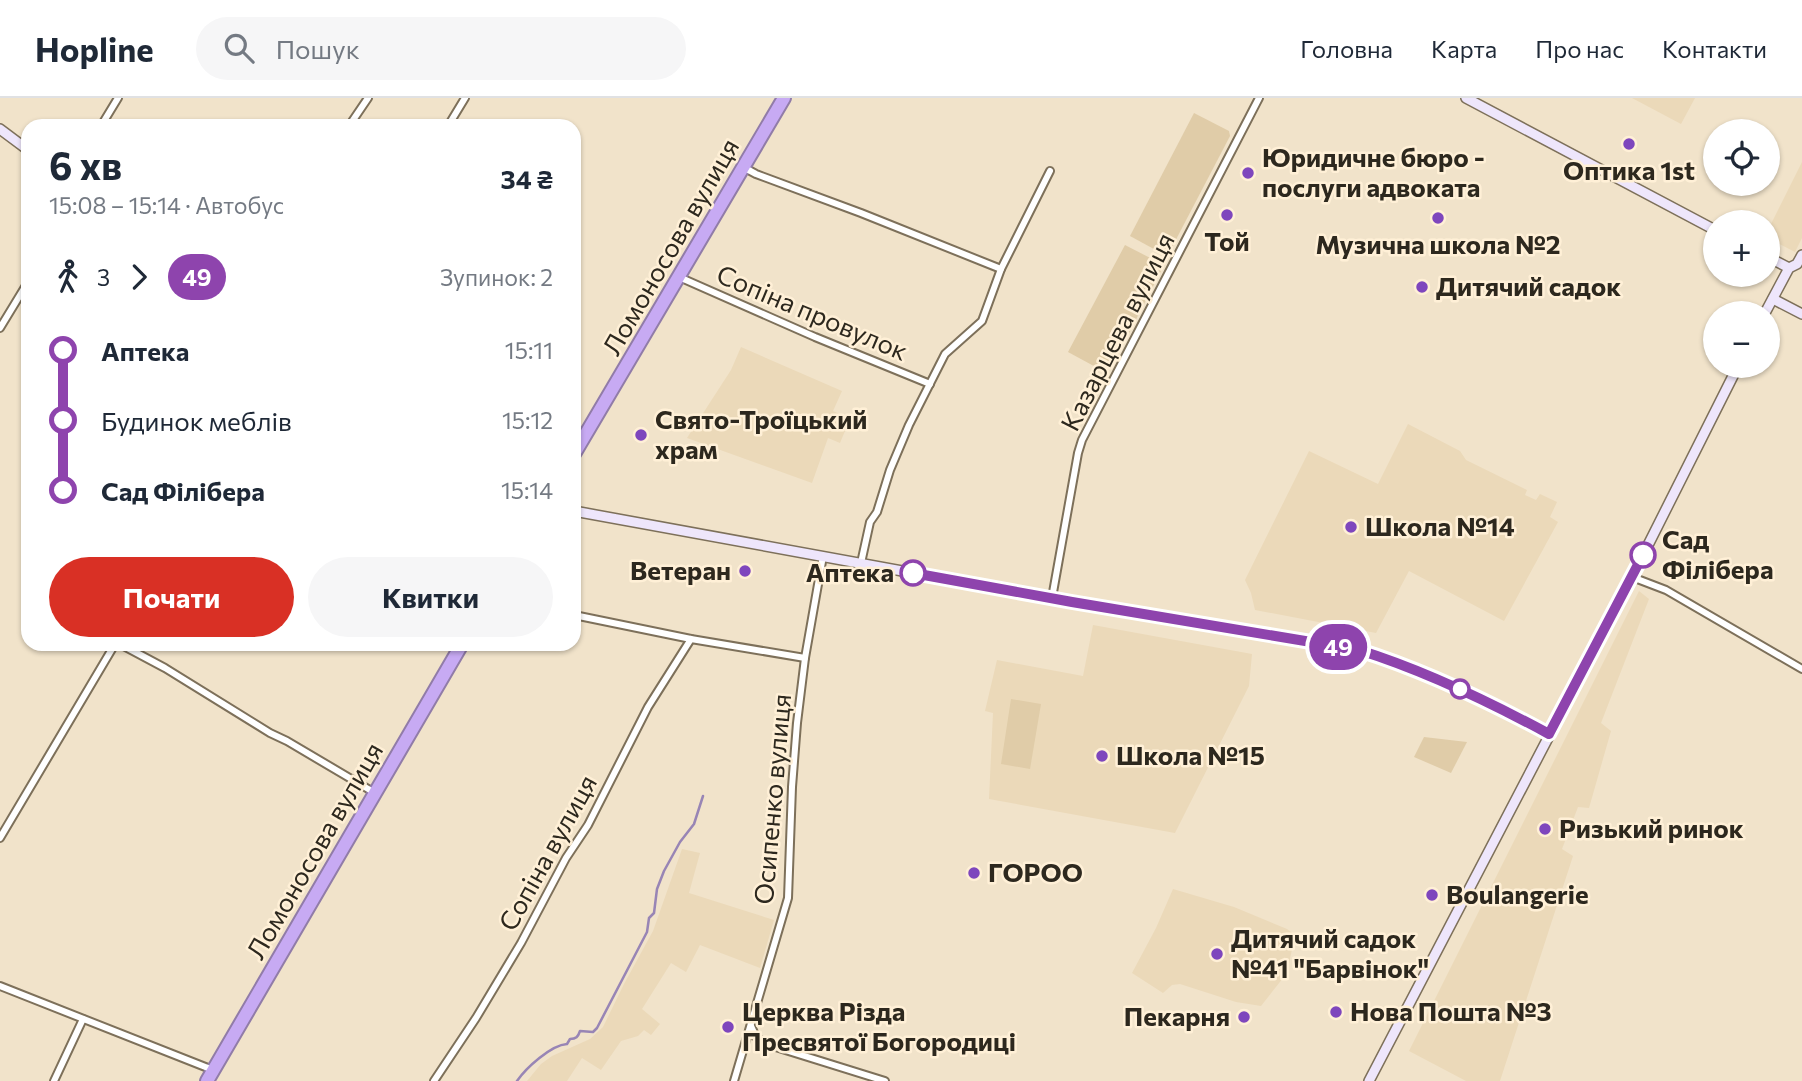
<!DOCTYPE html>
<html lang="uk">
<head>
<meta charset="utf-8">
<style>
	body { margin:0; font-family:Commissioner,sans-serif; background:#f6f6f7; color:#1f2937; height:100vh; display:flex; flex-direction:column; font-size:26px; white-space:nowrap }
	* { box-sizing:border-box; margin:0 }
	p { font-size:23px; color:#747a83 }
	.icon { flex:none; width:38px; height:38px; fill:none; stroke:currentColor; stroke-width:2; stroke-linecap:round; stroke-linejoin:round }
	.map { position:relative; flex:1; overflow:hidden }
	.sheet { position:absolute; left:21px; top:21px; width:560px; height:532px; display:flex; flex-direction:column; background:#fff; border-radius:21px; box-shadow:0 2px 5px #0004 }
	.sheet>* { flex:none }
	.badge { padding:0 14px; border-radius:23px; font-size:24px; line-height:46px }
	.tools { position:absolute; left:1703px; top:21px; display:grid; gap:14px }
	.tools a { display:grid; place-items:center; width:77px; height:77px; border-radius:50%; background:#fff; box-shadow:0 2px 5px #0004; font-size:35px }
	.map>.badge { position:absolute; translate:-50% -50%; box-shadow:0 0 0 4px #fff }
	.legs { display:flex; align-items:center; gap:10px; height:77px; padding:0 28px; font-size:23px }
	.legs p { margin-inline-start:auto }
	.head { display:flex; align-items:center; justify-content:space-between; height:119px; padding:0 28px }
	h1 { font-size:38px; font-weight:700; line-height:52px }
	.primary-button { display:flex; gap:14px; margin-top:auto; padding:14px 28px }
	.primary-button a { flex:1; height:80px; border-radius:42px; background:#d93025; color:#fff; font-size:28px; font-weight:700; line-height:80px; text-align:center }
	.primary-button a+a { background:#f6f6f7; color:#1f2937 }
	ul { padding:0 28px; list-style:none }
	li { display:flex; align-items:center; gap:24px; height:70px; font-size:26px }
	li i { display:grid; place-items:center; width:10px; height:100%; margin:0 9px; background:currentColor }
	li i::after { content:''; width:18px; height:18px; margin:-9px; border:5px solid; border-radius:50%; background:#fff }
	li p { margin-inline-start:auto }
	li:first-child i { background:linear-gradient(#0000 50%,currentColor 0) }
	li:last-child i { background:linear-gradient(currentColor 50%,#0000 0) }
	header { display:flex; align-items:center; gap:42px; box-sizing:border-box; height:98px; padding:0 35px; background:#fff; border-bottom:2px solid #e0e1e3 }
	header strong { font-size:33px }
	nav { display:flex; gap:38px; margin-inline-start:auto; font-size:24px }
	.search { width:490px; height:63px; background:#f6f6f7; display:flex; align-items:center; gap:18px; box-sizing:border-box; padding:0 24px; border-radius:38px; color:#747a83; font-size:26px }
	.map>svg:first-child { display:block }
</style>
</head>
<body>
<header>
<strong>Hopline</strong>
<div class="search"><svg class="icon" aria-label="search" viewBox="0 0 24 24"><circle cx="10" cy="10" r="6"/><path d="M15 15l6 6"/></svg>Пошук</div>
<nav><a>Головна</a><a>Карта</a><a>Про нас</a><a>Контакти</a></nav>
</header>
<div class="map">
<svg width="1802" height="983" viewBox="0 0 1802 983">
	<rect width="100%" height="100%" fill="#f1e3ca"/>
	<g fill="#ebd9b9">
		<polygon points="1632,0 1695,0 1681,26"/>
		<polygon points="1802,64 1802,140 1795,154 1768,140 1768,132"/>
		<polygon points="741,249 842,293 833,313 850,321 840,345 828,340 812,385 687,340 731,272"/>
		<polygon points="1408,326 1460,353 1466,362 1527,392 1525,397 1536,402 1540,396 1557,404 1550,419 1558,424 1504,523 1409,473 1376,535 1255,512 1251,495 1245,482 1309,353 1378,386"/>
		<polygon points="1639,493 1649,501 1601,625 1611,633 1589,710 1578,709 1562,751 1573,758 1500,983 1466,983 1409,953"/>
		<polygon points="1093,527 1252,556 1249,588 1175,735 989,701 993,615 985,613 997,562 1083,578"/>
		<polygon points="682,751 700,755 689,795 774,822 760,870 700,847 686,874 671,865 642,911 660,926 651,937 644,932 638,938 621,943 601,972 582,960 567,983 527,983 541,966 552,958 590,941 603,929 624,886 653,833"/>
		<polygon points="1173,791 1234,809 1287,831 1295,837 1287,875 1261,908 1236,904 1180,886 1172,887 1163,895 1132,875 1156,830"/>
	</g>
	<g fill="#e0cca8">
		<polygon points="1194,15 1229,33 1230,38 1170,153 1163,156 1130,138"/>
		<polygon points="1125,147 1160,165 1162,171 1111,270 1103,273 1068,254"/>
		<polygon points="1011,601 1041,606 1030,671 1001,666"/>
		<polygon points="1424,639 1467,644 1451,675 1414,659"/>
	</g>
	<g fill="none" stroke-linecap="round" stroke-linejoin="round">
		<path stroke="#9885b5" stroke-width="2.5" d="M517 983C526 970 551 947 567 946L570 941C576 941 578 939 580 933L593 934 597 930 647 834 649 820 654 815 657 791 664 773 680 744 694 726 703 698"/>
		<defs>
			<g id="street">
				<polyline points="101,28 118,0"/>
				<polyline points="349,28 368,0"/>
				<polyline points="448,28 465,0"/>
				<polyline points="743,69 756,76 861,115 1001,171"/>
				<polyline points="679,179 815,239 930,286"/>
				<polyline points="0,230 28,184"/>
				<polyline points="861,465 870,424 877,414 890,372 909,327 945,256 982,223 1001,171 1050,73"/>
				<polyline points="1632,479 1666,492 1802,571"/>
				<polyline points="1052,500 1078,355 1082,342 1259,0"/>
				<polyline points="574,517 691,541 805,560"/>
				<polyline points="120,546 165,570 270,635 287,643 375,695"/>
				<polyline points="0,740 115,546"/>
				<polyline points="0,888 213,972"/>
				<polyline points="751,928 756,939 766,946 885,983"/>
				<polyline points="54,983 83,921"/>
				<polyline points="434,983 476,920 521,845 566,760 588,727 648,609 691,541"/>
				<polyline points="734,983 788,800 792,689 797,625 805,560 823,458"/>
			</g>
			<g id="secondary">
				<polyline points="1466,0 1715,132"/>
				<polyline points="0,31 28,52"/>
				<polyline points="1768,159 1789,170"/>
				<polyline points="1773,201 1802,216"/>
				<polyline points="1765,215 1789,170 1797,166 1802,157"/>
				<path d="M574 413 1072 504 1359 552C1426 573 1488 603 1549 637"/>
				<polyline points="1369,983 1632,479 1738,268"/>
			</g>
			<g id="highway">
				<polyline points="574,356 784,0"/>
				<polyline points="207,983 462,546"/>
			</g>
		</defs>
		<use href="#street" stroke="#7d705a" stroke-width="10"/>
		<use href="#secondary" stroke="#7d705a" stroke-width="12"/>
		<use href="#highway" stroke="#917ca8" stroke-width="16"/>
		<use href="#street" stroke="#fff" stroke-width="6"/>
		<use href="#secondary" stroke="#eee6fb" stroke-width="9"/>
		<use href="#highway" stroke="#c7aaf3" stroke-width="12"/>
	</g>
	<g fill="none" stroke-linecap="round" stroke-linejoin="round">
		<defs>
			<path id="line-1" d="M913 475 1072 504 1359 552C1426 573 1488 603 1549 636L1643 457"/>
		</defs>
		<use href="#line-1" stroke="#fff" stroke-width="16"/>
		<use href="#line-1" stroke="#8e44ad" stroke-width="10"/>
	</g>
	<g fill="#7e46bd" stroke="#fff0d7" stroke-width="2.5">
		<circle cx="1629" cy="46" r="7"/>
		<circle cx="1248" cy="75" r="7"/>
		<circle cx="1227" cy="117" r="7"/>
		<circle cx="1438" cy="120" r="7"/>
		<circle cx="1422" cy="189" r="7"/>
		<circle cx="641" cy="337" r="7"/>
		<circle cx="1351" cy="429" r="7"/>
		<circle cx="745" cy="473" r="7"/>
		<circle cx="1102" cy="658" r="7"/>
		<circle cx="1545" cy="731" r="7"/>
		<circle cx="974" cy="775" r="7"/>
		<circle cx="1432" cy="797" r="7"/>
		<circle cx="1217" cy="856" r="7"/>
		<circle cx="1336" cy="914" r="7"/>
		<circle cx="1244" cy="919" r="7"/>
		<circle cx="728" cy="929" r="7"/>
	</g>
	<g fill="#fff" stroke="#8e44ad" stroke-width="3.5">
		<circle cx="1643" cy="457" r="12"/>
		<circle cx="913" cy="475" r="12"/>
		<circle cx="1460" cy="591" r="9"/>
	</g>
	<g text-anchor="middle" stroke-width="5" stroke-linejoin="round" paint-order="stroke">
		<g font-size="26" font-weight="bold" fill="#2d281e" stroke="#fff0d7" text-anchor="start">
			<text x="1262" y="69">Юридичне бюро -<tspan x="1262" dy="30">послуги адвоката</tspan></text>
			<text x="1629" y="82" text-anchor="middle">Оптика 1st</text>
			<text x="1227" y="153" text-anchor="middle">Той</text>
			<text x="1438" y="156" text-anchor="middle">Музична школа №2</text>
			<text x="1436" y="198">Дитячий садок</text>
			<text x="655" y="331">Свято-Троїцький<tspan x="655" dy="30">храм</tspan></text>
			<text x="1365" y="438">Школа №14</text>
			<text x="731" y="482" text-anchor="end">Ветеран</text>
			<text x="1116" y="667">Школа №15</text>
			<text x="1559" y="740">Ризький ринок</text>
			<text x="988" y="784">ГОРОО</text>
			<text x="1446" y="806">Boulangerie</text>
			<text x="1231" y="850">Дитячий садок<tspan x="1231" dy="30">№41 "Барвінок"</tspan></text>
			<text x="742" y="923">Церква Різда<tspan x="742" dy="30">Пресвятої Богородиці</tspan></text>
			<text x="1350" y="923">Нова Пошта №3</text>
			<text x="1230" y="928" text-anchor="end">Пекарня</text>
		</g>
		<g font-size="26" fill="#2d281e" stroke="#fff0d7">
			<text transform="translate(671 149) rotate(-60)" y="9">Ломоносова вулиця</text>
			<text transform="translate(812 215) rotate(23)" y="9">Сопіна провулок</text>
			<text transform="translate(1118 234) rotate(-63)" y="9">Казарцева вулиця</text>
			<text transform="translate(773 701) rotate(-85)" y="9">Осипенко вулиця</text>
			<text transform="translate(315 753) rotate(-60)" y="9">Ломоносова вулиця</text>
			<text transform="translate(548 755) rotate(-61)" y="9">Сопіна вулиця</text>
		</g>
		<g font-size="26" font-weight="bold" fill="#2d281e" stroke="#fff0d7" text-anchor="start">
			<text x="1662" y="451">Сад<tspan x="1662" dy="30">Філібера</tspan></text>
			<text x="894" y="484" text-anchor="end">Аптека</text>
		</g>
	</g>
</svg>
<div class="tools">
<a><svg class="icon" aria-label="locate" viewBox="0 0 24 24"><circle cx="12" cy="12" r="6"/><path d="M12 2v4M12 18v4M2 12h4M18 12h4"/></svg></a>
<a>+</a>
<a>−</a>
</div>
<b class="badge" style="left:1338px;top:549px;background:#8e44ad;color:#fff">49</b>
<section class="sheet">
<div class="head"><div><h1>6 хв</h1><p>15:08 – 15:14 · Автобус</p></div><b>34 ₴</b></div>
<div class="legs"><svg class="icon" aria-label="walk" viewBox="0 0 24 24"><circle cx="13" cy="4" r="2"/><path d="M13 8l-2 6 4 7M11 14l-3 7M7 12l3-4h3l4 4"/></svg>3<svg class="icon" aria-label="forward" viewBox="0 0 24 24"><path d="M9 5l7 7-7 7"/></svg><b class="badge" style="background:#8e44ad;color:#fff">49</b><p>Зупинок: 2</p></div>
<ul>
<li><i style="color:#8e44ad"></i><b>Аптека</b><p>15:11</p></li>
<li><i style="color:#8e44ad"></i><span>Будинок меблів</span><p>15:12</p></li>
<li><i style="color:#8e44ad"></i><b>Сад Філібера</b><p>15:14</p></li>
</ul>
<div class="primary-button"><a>Почати</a><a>Квитки</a></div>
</section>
</div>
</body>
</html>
